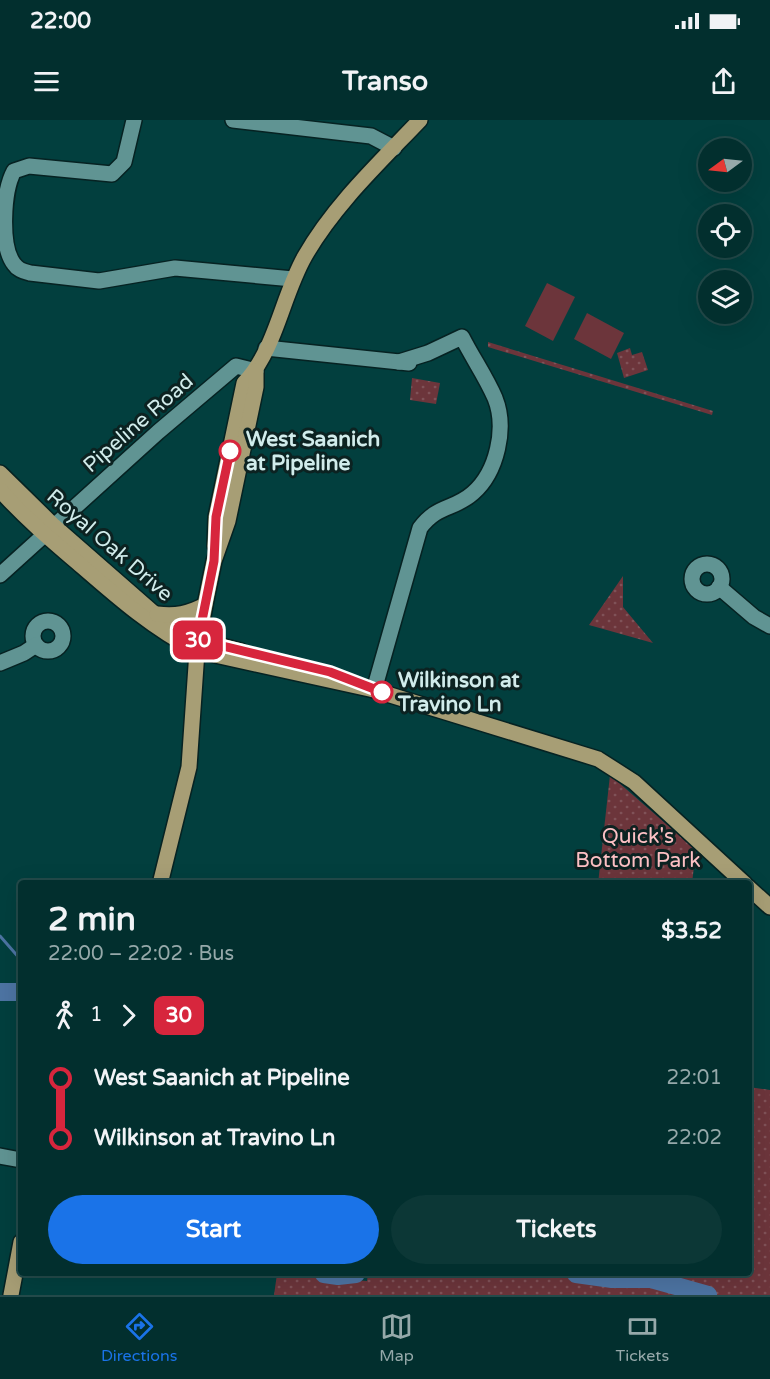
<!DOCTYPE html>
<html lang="en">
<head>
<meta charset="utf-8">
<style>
	body { margin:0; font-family:"Varela Round",sans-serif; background:#0c3736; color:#f1f3f6; height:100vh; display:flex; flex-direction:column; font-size:22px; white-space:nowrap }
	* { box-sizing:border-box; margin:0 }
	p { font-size:20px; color:#96a9aa }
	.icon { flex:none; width:33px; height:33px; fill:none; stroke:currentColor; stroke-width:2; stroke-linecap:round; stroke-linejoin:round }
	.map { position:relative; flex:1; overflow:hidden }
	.details { position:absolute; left:18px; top:760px; width:734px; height:396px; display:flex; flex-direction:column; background:#022f2e; border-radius:6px; box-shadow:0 6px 24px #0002,0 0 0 2px #234a4a }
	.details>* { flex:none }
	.badge { padding:0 12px; border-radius:9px; font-size:21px; line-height:39px }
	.needle { width:39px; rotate:255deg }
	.tools { position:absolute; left:698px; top:18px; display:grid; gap:12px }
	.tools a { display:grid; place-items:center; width:54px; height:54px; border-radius:50%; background:#022f2e; box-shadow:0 6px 24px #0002,0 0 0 2px #234a4a; font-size:30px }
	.map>.badge { position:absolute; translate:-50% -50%; box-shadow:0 0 0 3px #fff }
	.legs { display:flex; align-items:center; gap:9px; height:66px; padding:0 30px; font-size:20px }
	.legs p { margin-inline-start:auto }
	.head { display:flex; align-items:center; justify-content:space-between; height:102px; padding:0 30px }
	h1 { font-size:33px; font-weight:700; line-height:45px }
	.action { display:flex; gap:12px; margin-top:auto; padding:12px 30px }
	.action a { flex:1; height:69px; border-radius:36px; background:#1a73e8; color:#fff; font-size:24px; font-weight:700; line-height:69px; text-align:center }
	.action a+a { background:#0c3736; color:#f1f3f6 }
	ul { padding:0 30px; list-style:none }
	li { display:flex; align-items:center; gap:21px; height:60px; font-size:22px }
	li i { display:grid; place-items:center; width:9px; height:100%; margin:0 8px; background:currentColor }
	li i::after { content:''; width:15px; height:15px; margin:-8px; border:4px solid; border-radius:50%; background:#022f2e }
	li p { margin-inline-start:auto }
	li:first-child i { background:linear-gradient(#0000 50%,currentColor 0) }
	li:last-child i { background:linear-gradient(currentColor 50%,#0000 0) }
	.status { display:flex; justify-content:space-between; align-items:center; height:42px; padding:0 30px; background:#022f2e; direction:ltr }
	.status svg { height:16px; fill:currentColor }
	header { display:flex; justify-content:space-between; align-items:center; height:78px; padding:0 30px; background:#022f2e; font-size:27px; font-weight:700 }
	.tab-bar { display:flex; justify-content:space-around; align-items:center; height:84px; border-top:2px solid #234a4a; background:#022f2e; font-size:16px; color:#96a9aa }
	.tab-bar a { display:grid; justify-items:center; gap:3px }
	.tab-bar .active { color:#1a73e8 }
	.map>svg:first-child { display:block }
</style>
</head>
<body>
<div class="status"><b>22:00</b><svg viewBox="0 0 49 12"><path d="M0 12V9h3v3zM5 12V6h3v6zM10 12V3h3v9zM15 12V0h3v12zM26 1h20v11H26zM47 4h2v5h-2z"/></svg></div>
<header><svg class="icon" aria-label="menu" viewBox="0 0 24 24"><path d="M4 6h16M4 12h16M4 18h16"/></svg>Transo<svg class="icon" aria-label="share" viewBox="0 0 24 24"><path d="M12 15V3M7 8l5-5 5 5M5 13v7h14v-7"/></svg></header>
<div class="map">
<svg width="770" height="1175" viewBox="0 0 770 1175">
	<defs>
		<pattern id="park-dots" width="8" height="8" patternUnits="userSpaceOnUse" patternTransform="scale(1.5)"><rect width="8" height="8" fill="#6c353b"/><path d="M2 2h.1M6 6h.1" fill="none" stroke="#805258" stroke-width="1.8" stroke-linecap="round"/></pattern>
	</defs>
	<rect width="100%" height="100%" fill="#023f3e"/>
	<g fill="url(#park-dots)">
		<polygon points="488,222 713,291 712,295 488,227"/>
		<polygon points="630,228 632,235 642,232 648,250 624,258 617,233"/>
		<polygon points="412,258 440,263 436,284 410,280"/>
		<polygon points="623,456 623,487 653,523 589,505"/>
		<polygon points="610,655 696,730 692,763 598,764"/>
		<polygon points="749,967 770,970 770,1175 274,1175 277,1154 367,1161 368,1154 748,1154"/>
	</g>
	<g fill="#6c353b">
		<polygon points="547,163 575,177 553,221 525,206"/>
		<polygon points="587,193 624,213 611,239 574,219"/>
	</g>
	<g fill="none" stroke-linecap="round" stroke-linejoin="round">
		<polyline stroke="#4d74a3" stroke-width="3" points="0,816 21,840"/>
		<g stroke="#4d74a3" stroke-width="18">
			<polyline points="0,872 21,872"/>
			<polyline points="324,1154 338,1156 356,1154"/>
			<polyline points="576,1154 612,1159 651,1159 708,1175"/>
		</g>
		<defs>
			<g id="minor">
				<path d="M134 0 124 42 112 54 29 46 14 51C3 71 0 126 14 144 18 150 23 151 30 153L99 161 175 148 293 159"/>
				<polyline points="233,0 371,16 394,28"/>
				<polyline points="266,228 409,243"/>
				<circle cx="707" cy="459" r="15"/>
				<polyline points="0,455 158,312 236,246 256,251"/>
				<polyline points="719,467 754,497 770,506"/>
				<circle cx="48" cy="516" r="15"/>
				<polyline points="0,543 24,533 36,525"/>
				<path d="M374 570 420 408C438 384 454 390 473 373 497 352 507 308 495 278 486 257 472 237 462 217L428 233 399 242"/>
				<polyline points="0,1036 21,1040"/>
			</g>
			<g id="major">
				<polyline points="0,353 54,406 157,496 198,520 241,531"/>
				<path d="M0 370C23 396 51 420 78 443 116 476 152 508 197 531L374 570 598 639 634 662 745 764"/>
				<path d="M215 426 216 397 244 263C276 230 282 176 305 136 334 85 380 42 420 0"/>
				<path d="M157 494C176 496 188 494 205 485"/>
				<polyline points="160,764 189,647 197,531 205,485 214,441 228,401 256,267 256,251"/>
				<polyline points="748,767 770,787"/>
				<polyline points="11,1175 21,1122"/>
			</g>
		</defs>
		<use href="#minor" stroke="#062222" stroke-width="18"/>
		<use href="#major" stroke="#062222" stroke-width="18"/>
		<use href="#minor" stroke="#609493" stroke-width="15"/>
		<use href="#major" stroke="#a79e75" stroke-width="15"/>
	</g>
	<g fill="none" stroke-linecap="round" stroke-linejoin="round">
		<defs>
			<polyline id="line-1" points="230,331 216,397 214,441 198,520 330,552 382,572"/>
		</defs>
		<use href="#line-1" stroke="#fff" stroke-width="14"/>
		<use href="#line-1" stroke="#d7263d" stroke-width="9"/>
	</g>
	<g fill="#fff" stroke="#d7263d" stroke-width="3">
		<circle cx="230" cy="331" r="10"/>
		<circle cx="382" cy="572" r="10"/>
	</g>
	<g text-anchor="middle" stroke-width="6" stroke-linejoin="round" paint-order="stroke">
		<g font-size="21" fill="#d1eceb" stroke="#0c2221">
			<text transform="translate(138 303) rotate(-41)" y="7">Pipeline Road</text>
			<text transform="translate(110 425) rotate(41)" y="7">Royal Oak Drive</text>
		</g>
		<g font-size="21" font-weight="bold" fill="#d1eceb" stroke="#0c2221" text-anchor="start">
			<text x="246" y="326">West Saanich<tspan x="246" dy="24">at Pipeline</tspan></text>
			<text x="398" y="567">Wilkinson at<tspan x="398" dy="24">Travino Ln</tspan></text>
		</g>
		<g font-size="21" fill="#fdc0c4" stroke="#0c2221">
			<text x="638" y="723">Quick's<tspan x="638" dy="24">Bottom Park</tspan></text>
		</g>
	</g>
</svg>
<div class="tools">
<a><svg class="needle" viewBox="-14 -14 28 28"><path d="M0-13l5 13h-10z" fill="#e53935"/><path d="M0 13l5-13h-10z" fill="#96a9aa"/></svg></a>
<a><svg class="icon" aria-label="locate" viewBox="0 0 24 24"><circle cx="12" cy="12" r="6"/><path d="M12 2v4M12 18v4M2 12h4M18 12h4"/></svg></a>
<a><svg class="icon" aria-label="layers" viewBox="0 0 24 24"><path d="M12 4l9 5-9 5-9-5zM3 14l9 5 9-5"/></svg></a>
</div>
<b class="badge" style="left:198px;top:520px;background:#d7263d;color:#fff">30</b>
<section class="details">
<div class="head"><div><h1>2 min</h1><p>22:00 – 22:02 · Bus</p></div><b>$3.52</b></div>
<div class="legs"><svg class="icon" aria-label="walk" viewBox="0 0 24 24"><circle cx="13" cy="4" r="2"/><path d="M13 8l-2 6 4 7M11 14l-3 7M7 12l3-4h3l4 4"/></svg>1<svg class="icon" aria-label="forward" viewBox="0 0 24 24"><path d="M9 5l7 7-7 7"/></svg><b class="badge" style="background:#d7263d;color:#fff">30</b></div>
<ul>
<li><i style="color:#d7263d"></i><b>West Saanich at Pipeline</b><p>22:01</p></li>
<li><i style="color:#d7263d"></i><b>Wilkinson at Travino Ln</b><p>22:02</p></li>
</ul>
<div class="action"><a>Start</a><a>Tickets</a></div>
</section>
</div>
<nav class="tab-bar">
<a class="active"><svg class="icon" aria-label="directions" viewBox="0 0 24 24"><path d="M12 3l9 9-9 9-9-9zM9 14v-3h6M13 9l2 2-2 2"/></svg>Directions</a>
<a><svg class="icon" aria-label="map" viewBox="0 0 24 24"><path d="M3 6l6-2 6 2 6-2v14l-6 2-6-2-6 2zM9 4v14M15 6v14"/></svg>Map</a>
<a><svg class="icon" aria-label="tickets" viewBox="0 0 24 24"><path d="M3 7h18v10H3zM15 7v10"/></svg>Tickets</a>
</nav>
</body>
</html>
